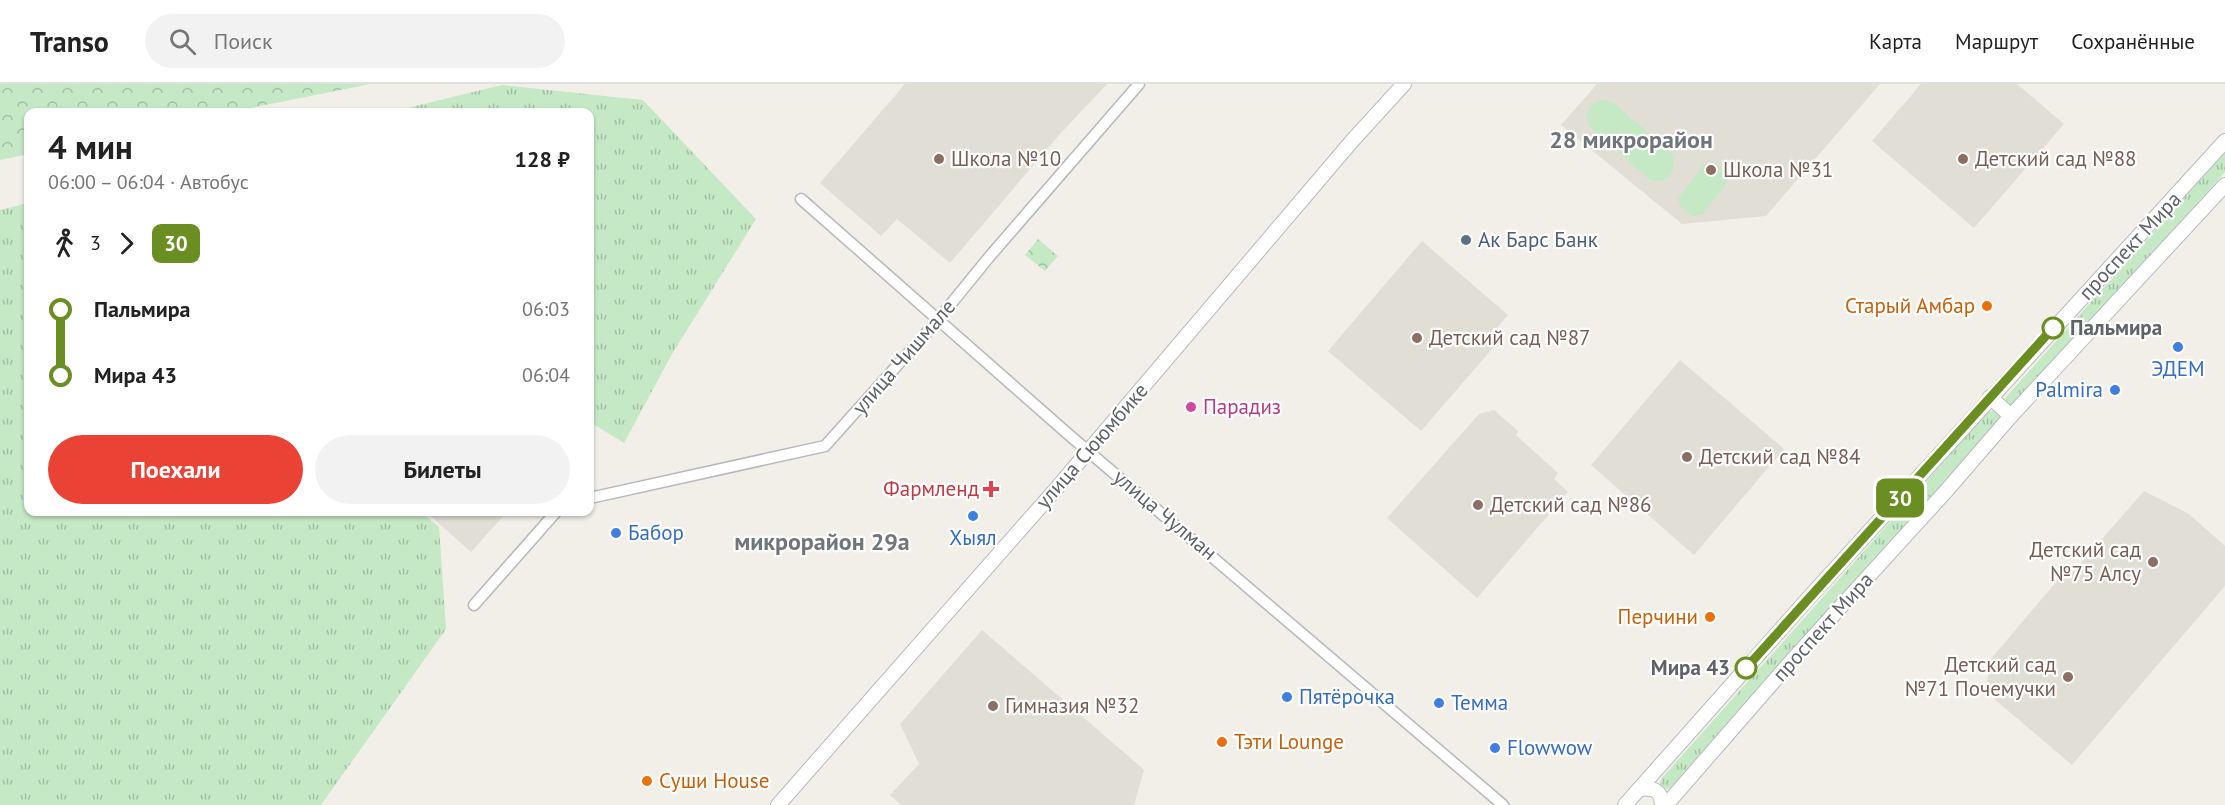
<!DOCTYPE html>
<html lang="ru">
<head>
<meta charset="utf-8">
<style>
	body { margin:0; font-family:"PT Sans",sans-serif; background:#f2f2f2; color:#222; height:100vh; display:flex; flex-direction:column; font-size:22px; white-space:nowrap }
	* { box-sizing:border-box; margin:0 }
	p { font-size:20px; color:#767676 }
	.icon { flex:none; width:33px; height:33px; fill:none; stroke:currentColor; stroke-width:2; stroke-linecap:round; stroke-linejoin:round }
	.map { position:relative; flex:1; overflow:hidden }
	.details { position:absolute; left:24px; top:24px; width:570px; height:408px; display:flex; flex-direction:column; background:#fff; border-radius:12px; box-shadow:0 2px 4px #0004 }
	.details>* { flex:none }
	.badge { padding:0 12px; border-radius:9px; font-size:21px; line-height:39px }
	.map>.badge { position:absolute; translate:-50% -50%; box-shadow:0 0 0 3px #fff }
	.legs { display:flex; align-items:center; gap:9px; height:66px; padding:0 24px; font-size:20px }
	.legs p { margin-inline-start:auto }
	.headline { display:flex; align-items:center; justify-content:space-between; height:102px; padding:0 24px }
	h1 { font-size:33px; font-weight:700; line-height:45px }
	.button { display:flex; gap:12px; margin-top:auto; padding:12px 24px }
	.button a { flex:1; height:69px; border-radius:36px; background:#ea4335; color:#fff; font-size:24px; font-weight:700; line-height:69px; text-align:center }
	.button a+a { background:#f2f2f2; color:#222 }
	ul { padding:0 24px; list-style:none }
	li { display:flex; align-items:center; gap:21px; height:66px; font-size:22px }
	li i { display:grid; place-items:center; width:9px; height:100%; margin:0 8px; background:currentColor }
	li i::after { content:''; width:15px; height:15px; margin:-8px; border:4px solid; border-radius:50%; background:#fff }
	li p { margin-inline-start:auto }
	li:first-child i { background:linear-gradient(#0000 50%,currentColor 0) }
	li:last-child i { background:linear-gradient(currentColor 50%,#0000 0) }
	header { display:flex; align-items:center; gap:36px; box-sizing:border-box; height:84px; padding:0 30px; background:#fff; border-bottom:2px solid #e0e0e0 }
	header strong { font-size:28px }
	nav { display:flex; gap:33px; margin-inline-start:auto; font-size:21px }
	.search { width:420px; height:54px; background:#f2f2f2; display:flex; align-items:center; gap:15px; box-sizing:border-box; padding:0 21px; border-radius:33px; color:#767676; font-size:22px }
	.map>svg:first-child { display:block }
</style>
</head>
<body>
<header>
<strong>Transo</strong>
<div class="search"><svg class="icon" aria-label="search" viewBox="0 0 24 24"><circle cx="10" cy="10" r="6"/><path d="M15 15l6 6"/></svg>Поиск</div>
<nav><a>Карта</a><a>Маршрут</a><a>Сохранённые</a></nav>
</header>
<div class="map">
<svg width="2225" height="721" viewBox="0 0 2225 721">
	<defs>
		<pattern id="grass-tufts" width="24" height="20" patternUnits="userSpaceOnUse" patternTransform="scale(1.5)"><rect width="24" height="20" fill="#c5e8c5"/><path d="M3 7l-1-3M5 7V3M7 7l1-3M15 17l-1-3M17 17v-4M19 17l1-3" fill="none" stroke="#a3c0a4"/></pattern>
		<pattern id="forest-crowns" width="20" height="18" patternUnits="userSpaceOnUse" patternTransform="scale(1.5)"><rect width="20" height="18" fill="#c5e8c5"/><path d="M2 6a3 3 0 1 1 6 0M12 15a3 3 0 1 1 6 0" fill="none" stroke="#a3c0a4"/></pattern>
	</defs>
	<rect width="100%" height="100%" fill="#f1efe8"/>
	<g fill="#e1ded6">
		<polygon points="905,0 1107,0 1059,51 950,179 897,135 881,152 820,99"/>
		<polygon points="1597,0 1880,0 1766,132 1682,140 1561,41"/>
		<polygon points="1921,0 2017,0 2064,40 1974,144 1872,57"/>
		<polygon points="1422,157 1508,231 1492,250 1499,257 1421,347 1328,267"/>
		<polygon points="1680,276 1784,365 1694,471 1591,381"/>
		<polygon points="1494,326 1518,347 1516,351 1558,389 1554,395 1568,408 1477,514 1387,434 1479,330"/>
		<polygon points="2144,407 2189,430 2225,462 2225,502 2072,681 1986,608 1990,576 2062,491 2067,495"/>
		<polygon points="426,428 507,428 471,468"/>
		<polygon points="982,546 1141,683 1144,686 1134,721 901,721 890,711 919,680 900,640"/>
	</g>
	<g fill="url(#grass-tufts)">
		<polygon points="502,1 643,16 756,135 672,270 624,359 590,338 590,28 391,28"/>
		<polygon points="2225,68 2225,88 2016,321 2009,323 2005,319 2006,313"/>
		<polygon points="28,119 28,428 421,428 439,443 446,545 321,721 0,721 0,126"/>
		<polygon points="1995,326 2000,332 1998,337 1670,704 1665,706 1660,703 1661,695 1988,328"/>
	</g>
	<g fill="url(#forest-crowns)">
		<polygon points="0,0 370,0 231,28 28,28 28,70 0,76"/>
		<polygon points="1038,155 1058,172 1045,187 1025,171"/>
	</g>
	<g fill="#c5e8c5">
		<path d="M1599 16H1606L1615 20 1669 67 1673 72 1674 82C1671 95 1661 100 1649 95L1590 43C1584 32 1587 22 1599 16Z"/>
		<polygon points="1712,78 1726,88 1728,97 1702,131 1692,132 1680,122 1678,115 1704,81"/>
	</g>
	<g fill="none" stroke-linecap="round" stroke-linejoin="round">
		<defs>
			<g id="street">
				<polyline points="801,115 1068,350 1503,721"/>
				<polyline points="590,414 825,362 937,237 990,172 1139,0"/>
				<polyline points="474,521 556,428"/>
			</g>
			<g id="secondary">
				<polyline points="1990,313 2011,332"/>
				<path d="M1639 705C1652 703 1662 706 1662 721"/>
				<polyline points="778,721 1056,405 1352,57 1404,0"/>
				<polyline points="1625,721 1805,518 2225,57"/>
				<polyline points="1666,721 1795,573 1947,406 2011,332 2225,101"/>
			</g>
		</defs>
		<use href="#street" stroke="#b5b8bc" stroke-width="13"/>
		<use href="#secondary" stroke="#b6babf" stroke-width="16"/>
		<use href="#street" stroke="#fff" stroke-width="10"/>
		<use href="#secondary" stroke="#fff" stroke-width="14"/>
	</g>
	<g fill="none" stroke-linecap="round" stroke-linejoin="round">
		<defs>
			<polyline id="line-1" points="1746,584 2053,244"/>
		</defs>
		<use href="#line-1" stroke="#fff" stroke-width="14"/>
		<use href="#line-1" stroke="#6b8e23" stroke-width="9"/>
	</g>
	<g fill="#8d6e63" stroke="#fff" stroke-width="2">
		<circle cx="939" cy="75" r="6"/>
		<circle cx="1963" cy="75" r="6"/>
		<circle cx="1711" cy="86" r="6"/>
		<circle cx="1417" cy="254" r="6"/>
		<circle cx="1687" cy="373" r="6"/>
		<circle cx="1478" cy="421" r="6"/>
		<circle cx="2153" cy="478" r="6"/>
		<circle cx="2068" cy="593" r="6"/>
		<circle cx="993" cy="622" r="6"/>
	</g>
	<circle fill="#5c6f8a" stroke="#fff" stroke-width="2" cx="1466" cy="156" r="6"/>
	<g fill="#e8710a" stroke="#fff" stroke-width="2">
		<circle cx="1987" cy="222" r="6"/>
		<circle cx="1710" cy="533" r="6"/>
		<circle cx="1222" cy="658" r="6"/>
		<circle cx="647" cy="697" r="6"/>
	</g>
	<g fill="#fff" stroke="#6b8e23" stroke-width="3">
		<circle cx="2053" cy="244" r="10"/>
		<circle cx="1746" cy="584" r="10"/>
	</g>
	<g fill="#3f7fe0" stroke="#fff" stroke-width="2">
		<circle cx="2178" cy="263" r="6"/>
		<circle cx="2115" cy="306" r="6"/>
		<circle cx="973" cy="432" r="6"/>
		<circle cx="616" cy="449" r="6"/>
		<circle cx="1287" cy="613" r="6"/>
		<circle cx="1439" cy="619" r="6"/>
		<circle cx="1495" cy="664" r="6"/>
	</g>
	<circle fill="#d1479c" stroke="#fff" stroke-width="2" cx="1191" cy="323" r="6"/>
	<path fill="#e0444e" stroke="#fff" stroke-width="2" d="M988 396h6v6h6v6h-6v6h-6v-6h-6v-6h6z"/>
	<g text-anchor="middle" stroke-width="4.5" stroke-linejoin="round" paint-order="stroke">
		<g font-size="21" fill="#785e54" stroke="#fff" text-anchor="start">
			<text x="951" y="82">Школа №10</text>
			<text x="1975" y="82">Детский сад №88</text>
			<text x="1723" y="93">Школа №31</text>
			<text x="1429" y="261">Детский сад №87</text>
			<text x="1699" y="380">Детский сад №84</text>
			<text x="1490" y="428">Детский сад №86</text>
			<text x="2141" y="473" text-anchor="end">Детский сад<tspan x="2141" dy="24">№75 Алсу</tspan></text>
			<text x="2056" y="588" text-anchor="end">Детский сад<tspan x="2056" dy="24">№71 Почемучки</tspan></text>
			<text x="1005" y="629">Гимназия №32</text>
		</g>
		<g font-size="21" fill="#4e5e75" stroke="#fff" text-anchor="start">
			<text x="1478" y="163">Ак Барс Банк</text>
		</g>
		<g font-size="21" fill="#5f6368" stroke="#fff">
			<text transform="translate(2130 162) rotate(-47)" y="7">проспект Мира</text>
			<text transform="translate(904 273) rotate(-49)" y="7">улица Чишмале</text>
			<text transform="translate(1092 362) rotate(-49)" y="7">улица Сююмбике</text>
			<text transform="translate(1165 431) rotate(40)" y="7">улица Чулман</text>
			<text transform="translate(1823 543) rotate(-48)" y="7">проспект Мира</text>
		</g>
		<g font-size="21" fill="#c56008" stroke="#fff" text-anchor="end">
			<text x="1975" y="229">Старый Амбар</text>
			<text x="1698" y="540">Перчини</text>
			<text x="1234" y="665" text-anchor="start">Тэти Lounge</text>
			<text x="659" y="704" text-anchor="start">Суши House</text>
		</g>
		<g font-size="21" font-weight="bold" fill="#5f6368" stroke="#fff" text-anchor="start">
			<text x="2070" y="251">Пальмира</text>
			<text x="1730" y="591" text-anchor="end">Мира 43</text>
		</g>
		<g font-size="21" fill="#366cbe" stroke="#fff" text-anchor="start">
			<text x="2178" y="292" text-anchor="middle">ЭДЕМ</text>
			<text x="2103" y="313" text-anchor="end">Palmira</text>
			<text x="628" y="456">Бабор</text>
			<text x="973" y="461" text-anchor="middle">Хыял</text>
			<text x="1299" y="620">Пятёрочка</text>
			<text x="1451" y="626">Темма</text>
			<text x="1507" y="671">Flowwow</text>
		</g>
		<g font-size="21" fill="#b23c85" stroke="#fff" text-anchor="start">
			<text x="1203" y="330">Парадиз</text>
		</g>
		<g font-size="21" fill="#be3a42" stroke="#fff" text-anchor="end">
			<text x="979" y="412">Фармленд</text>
		</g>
		<g font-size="24" font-weight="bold" fill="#70757a" stroke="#fff">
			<text x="1631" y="64">28 микрорайон</text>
			<text x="822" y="466">микрорайон 29а</text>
		</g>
	</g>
</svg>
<b class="badge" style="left:1900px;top:414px;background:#6b8e23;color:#fff">30</b>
<section class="details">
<div class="headline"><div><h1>4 мин</h1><p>06:00 – 06:04 · Автобус</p></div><b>128 ₽</b></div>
<div class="legs"><svg class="icon" aria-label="walk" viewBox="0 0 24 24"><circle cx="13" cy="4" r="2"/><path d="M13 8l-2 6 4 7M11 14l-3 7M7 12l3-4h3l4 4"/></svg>3<svg class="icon" aria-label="forward" viewBox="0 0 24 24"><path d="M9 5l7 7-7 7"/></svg><b class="badge" style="background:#6b8e23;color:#fff">30</b></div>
<ul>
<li><i style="color:#6b8e23"></i><b>Пальмира</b><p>06:03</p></li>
<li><i style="color:#6b8e23"></i><b>Мира 43</b><p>06:04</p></li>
</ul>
<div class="button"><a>Поехали</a><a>Билеты</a></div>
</section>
</div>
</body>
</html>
